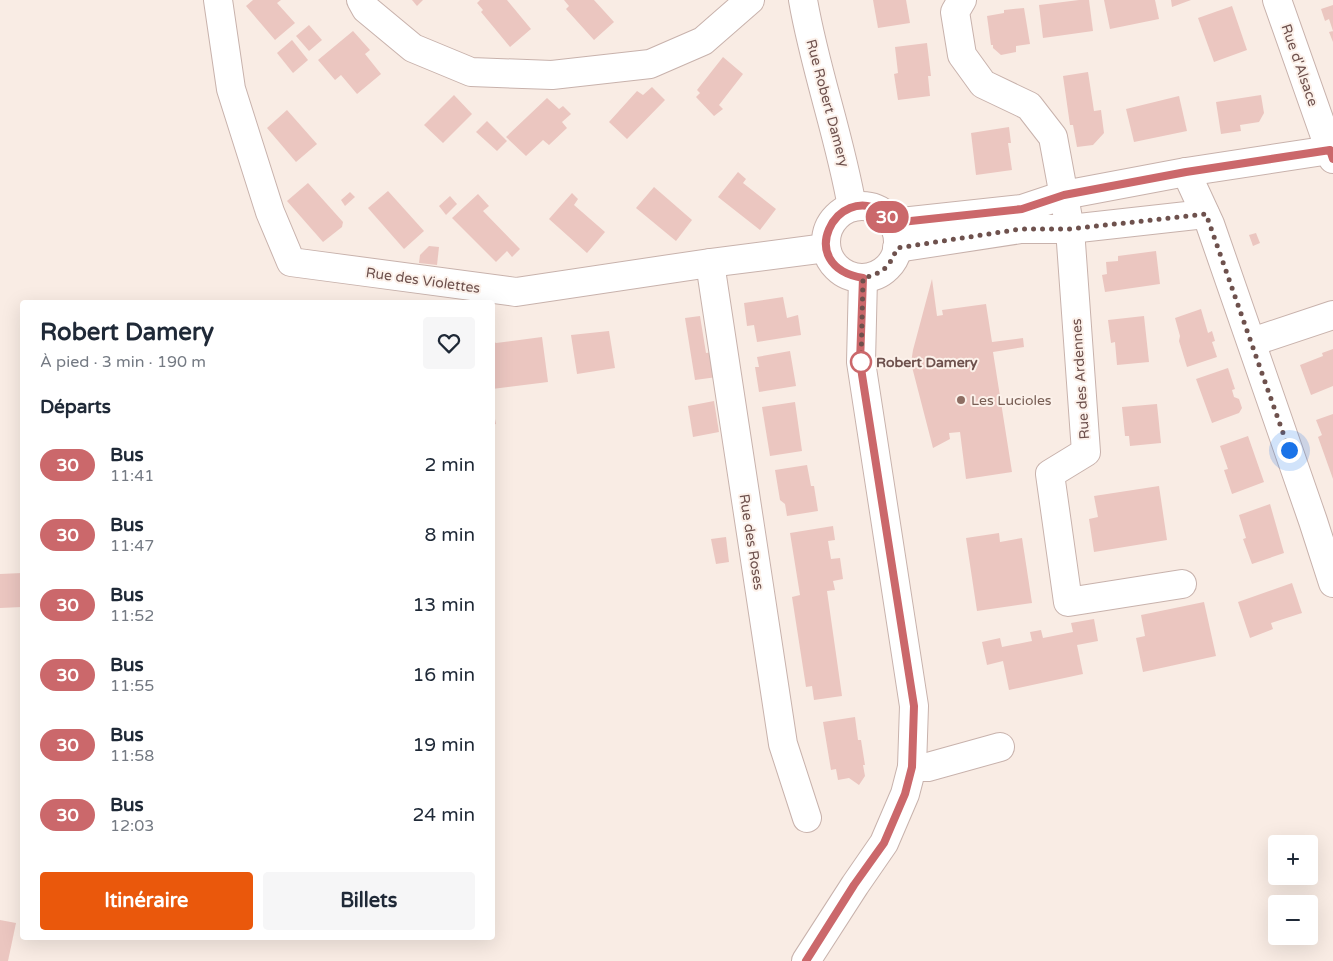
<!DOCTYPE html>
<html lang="fr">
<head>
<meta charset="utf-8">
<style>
	body { margin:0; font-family:"Varela Round",sans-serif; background:#f6f6f7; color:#1f2937; height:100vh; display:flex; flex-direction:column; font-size:19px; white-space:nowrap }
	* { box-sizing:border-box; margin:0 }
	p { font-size:16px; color:#747a83 }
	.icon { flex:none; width:28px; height:28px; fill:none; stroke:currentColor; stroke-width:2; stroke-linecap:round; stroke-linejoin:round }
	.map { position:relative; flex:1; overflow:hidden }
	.side { position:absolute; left:20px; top:300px; width:475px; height:640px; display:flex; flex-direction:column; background:#fff; border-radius:5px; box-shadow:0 5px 20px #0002 }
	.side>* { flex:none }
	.badge { padding:0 10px; border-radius:16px; font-size:18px; line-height:32px }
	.fabs { position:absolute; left:1268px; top:835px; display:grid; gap:10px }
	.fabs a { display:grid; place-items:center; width:50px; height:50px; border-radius:5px; background:#fff; box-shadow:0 5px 20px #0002; font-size:25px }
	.you { position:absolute; width:25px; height:25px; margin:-12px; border:4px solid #fff; border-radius:50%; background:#1a73e8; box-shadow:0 0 0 8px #1a73e833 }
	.map>.badge { position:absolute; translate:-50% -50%; box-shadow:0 0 0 2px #fff }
	h2 { padding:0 20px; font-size:19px; line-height:45px }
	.round { display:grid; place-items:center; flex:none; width:52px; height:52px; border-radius:5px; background:#f6f6f7 }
	.head { display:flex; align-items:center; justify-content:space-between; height:85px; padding:0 20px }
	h1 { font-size:24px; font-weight:700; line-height:38px }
	.primary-button { display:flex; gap:10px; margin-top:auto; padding:10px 20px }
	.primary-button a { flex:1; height:58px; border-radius:5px; background:#ea580c; color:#fff; font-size:20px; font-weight:700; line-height:58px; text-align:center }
	.primary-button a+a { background:#f6f6f7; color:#1f2937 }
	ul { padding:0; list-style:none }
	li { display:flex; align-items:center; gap:15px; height:70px; padding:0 20px }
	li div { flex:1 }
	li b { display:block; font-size:19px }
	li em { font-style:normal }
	li .badge { min-width:55px; font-weight:700; text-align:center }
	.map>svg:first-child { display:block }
</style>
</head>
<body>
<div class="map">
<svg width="1333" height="961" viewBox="0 0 1333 961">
	<rect width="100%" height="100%" fill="#f9ece4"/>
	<g fill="#ebc6c0">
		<polygon points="253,0 281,0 277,3 295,23 275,40 246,6"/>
		<polygon points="412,0 423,0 417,6"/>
		<polygon points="480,0 507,0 531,29 510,47 481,12 483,10 477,3"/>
		<polygon points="564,0 594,0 614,22 594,40 566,9 569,6"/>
		<polygon points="873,0 906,0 910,23 878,28"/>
		<polygon points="1079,0 1089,0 1093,31 1043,38 1039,5"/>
		<polygon points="1104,0 1155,0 1159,19 1110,29"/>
		<polygon points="1171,0 1191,0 1172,7"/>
		<polygon points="1333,5 1333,42 1329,32 1333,31 1329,19 1325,21 1321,9"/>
		<polygon points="1232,6 1247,50 1214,62 1198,18"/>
		<polygon points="1024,8 1030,44 1016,46 1016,52 1001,55 993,48 993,45 991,45 987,16 1004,13 1004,10"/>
		<polygon points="309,25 322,40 309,51 296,36"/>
		<polygon points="353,31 370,50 365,54 381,74 357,94 341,75 335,80 318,60"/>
		<polygon points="292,40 308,60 293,73 277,53"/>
		<polygon points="927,43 931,76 928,76 930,96 898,100 894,74 898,73 895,47"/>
		<polygon points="723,57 743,74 719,105 723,109 714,116 696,97 700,93 697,90"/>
		<polygon points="1088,72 1094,111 1101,110 1104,133 1093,145 1077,147 1073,125 1070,125 1063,76"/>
		<polygon points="652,87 665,100 627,139 609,122 637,91 643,95"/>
		<polygon points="454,95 472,114 443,143 424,125"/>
		<polygon points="1261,95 1264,113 1259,122 1240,125 1241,131 1221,134 1216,102"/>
		<polygon points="1179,96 1187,131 1134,142 1126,109"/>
		<polygon points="547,98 559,109 563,106 571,114 562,122 567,128 549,145 543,140 526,156 506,137"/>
		<polygon points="287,110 317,144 296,162 267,128"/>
		<polygon points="487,121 507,141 497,151 476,132"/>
		<polygon points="1009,127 1011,143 1008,143 1012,170 976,175 971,133"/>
		<polygon points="738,172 746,179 743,183 776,209 760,230 718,197"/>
		<polygon points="308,183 343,222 342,227 323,242 287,201"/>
		<polygon points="654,187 692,220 676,241 636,208"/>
		<polygon points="388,191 424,231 404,249 368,208"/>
		<polygon points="350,192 355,197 345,206 341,200"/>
		<polygon points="572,193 578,199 574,205 605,232 587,253 549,219"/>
		<polygon points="478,194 489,206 483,211 520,249 512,257 507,251 496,262 452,218"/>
		<polygon points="450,196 457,204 446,215 439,206"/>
		<polygon points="1256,233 1260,243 1253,246 1249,235"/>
		<polygon points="429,246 439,247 437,265 419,263 420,255"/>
		<polygon points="1156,251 1160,284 1105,292 1102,275 1107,274 1106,262 1118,261 1118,256"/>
		<polygon points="932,279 937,316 943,315 942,310 986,304 992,342 1023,338 1024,347 993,352 1012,472 966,479 960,432 949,433 950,439 933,448 911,363 913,350"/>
		<polygon points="783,297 787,318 798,315 801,335 757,342 754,325 747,326 744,303"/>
		<polygon points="1201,309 1208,333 1212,331 1215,341 1212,342 1217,357 1187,367 1179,341 1180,336 1175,318"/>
		<polygon points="700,316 706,353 713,352 717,377 695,380 685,318"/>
		<polygon points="1144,316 1149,362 1117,365 1115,342 1111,343 1108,320"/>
		<polygon points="609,331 615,368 577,374 571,335"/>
		<polygon points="542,337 548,382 492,389 492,340 496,343"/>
		<polygon points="1333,349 1333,386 1311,395 1300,365 1323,356 1322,353"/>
		<polygon points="790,351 796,386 759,392 755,367 759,367 757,357"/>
		<polygon points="1228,368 1235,389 1232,390 1234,397 1239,399 1242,408 1239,413 1212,423 1196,379"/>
		<polygon points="714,401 719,432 693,437 688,406"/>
		<polygon points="795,402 802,451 770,456 762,407"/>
		<polygon points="492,404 496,424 492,425"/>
		<polygon points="1157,404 1161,443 1130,446 1129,436 1125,436 1122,407"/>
		<polygon points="1333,414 1333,479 1318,437 1322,435 1316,420"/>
		<polygon points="1248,436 1264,482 1232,494 1224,470 1228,469 1220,446"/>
		<polygon points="807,465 811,486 814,486 818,511 787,516 785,504 780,500 775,470"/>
		<polygon points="1159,486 1167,540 1094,552 1089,519 1098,517 1094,496"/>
		<polygon points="1270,504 1284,553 1252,564 1243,539 1246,538 1239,515"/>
		<polygon points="833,526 835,540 828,541 831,559 840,558 843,579 833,581 835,590 827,591 842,696 814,700 812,686 806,687 792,597 800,595 790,533"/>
		<polygon points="999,533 1000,542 1022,538 1032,603 977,611 966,538"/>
		<polygon points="726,537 729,562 716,564 711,539"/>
		<polygon points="22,573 22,607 0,608 0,574"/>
		<polygon points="1292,583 1302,613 1271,623 1273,629 1250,638 1238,602"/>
		<polygon points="1204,602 1216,656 1143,672 1136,638 1145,636 1141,615"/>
		<polygon points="1094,619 1098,641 1077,645 1083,674 1009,690 1003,661 987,665 982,642 1000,638 1002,647 1032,641 1030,632 1041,630 1043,638 1073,632 1071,623"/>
		<polygon points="855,717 858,740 861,740 865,765 863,765 865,776 859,785 849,778 838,780 836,769 831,770 823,722"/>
		<polygon points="0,920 16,923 8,961 0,961"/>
	</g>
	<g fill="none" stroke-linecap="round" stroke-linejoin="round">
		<defs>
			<g id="minor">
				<polyline points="218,0 231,89 270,212 291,262 516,292 710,263 826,248"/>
				<polyline points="361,0 366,9 413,48 471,72 552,75 650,64 703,41 750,0"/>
				<path d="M803 0C815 70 840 137 852 207"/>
				<polyline points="962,0 955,12 962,55 983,84 1029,106 1053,137 1070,229 1086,452 1050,474 1068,602 1182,584"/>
				<polyline points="1277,0 1333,159"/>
				<polyline points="1186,172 1210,224 1313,521 1333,583"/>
				<circle cx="862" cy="242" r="36"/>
				<polyline points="892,223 1022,209 1064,195 1186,172 1330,150"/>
				<polyline points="897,248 1021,229 1070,229 1205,214"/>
				<polyline points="710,263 783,744 807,818"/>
				<polyline points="1252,342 1333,315"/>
				<polyline points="912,767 928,767 1000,747"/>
				<polyline points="806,961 855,885 884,843 905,794 912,767 914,706 861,362 863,278"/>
			</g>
		</defs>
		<use href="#minor" stroke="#c8b2ac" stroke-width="30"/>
		<use href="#minor" stroke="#fff" stroke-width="28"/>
	</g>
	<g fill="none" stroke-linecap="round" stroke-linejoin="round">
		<defs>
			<path id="line" d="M806 961 854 885 884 843 905 794 912 767 914 706 860 362 863 278C792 266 837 182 882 212 886 214 889 219 892 223L1022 209 1064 195 1186 172 1330 150 1333 159"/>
		</defs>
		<use href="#line" stroke="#fff" stroke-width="11"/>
		<use href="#line" stroke="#cb686b" stroke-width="8"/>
		<path stroke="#6e514d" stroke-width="5" stroke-dasharray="0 9" d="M861 362 863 278C883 273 889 268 897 248L1021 229H1070L1206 214 1289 450"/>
	</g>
	<circle fill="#fff" stroke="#cb686b" stroke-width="2.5" cx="861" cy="362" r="10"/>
	<circle fill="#8d6e63" stroke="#fcf1ea" stroke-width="2" cx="961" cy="400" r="5"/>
	<g text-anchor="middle" stroke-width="4" stroke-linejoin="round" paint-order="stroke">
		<g font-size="14" fill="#6e514d" stroke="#fcf1ea">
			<text transform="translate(1300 65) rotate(71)" y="5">Rue d'Alsace</text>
			<text transform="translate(828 103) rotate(75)" y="5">Rue Robert Damery</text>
			<text transform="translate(423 280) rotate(8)" y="5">Rue des Violettes</text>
			<text transform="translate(1080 379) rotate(-94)" y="5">Rue des Ardennes</text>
			<text transform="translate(752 542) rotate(81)" y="5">Rue des Roses</text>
		</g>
		<g font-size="14" font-weight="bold" fill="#6e514d" stroke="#fcf1ea" text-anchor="start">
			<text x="876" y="367">Robert Damery</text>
		</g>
		<g font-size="14" fill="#785e54" stroke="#fcf1ea" text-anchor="start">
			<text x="971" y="405">Les Lucioles</text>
		</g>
	</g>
</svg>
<div class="fabs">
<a>+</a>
<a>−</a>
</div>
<div class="you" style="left:1289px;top:450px"></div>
<b class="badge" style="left:887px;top:217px;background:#cb686b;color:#fff">30</b>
<section class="side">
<div class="head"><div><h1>Robert Damery</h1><p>À pied · 3 min · 190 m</p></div><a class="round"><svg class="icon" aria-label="heart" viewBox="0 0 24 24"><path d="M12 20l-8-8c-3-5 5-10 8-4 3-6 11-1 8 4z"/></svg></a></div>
<h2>Départs</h2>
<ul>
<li><span class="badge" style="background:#cb686b;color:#fff">30</span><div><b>Bus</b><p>11:41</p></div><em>2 min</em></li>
<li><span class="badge" style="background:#cb686b;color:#fff">30</span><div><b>Bus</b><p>11:47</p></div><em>8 min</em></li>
<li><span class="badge" style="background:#cb686b;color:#fff">30</span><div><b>Bus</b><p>11:52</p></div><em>13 min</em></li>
<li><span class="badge" style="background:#cb686b;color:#fff">30</span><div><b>Bus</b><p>11:55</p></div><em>16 min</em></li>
<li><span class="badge" style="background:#cb686b;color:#fff">30</span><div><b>Bus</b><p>11:58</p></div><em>19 min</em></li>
<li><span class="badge" style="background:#cb686b;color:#fff">30</span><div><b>Bus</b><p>12:03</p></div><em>24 min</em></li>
</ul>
<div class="primary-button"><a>Itinéraire</a><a>Billets</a></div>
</section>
</div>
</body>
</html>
